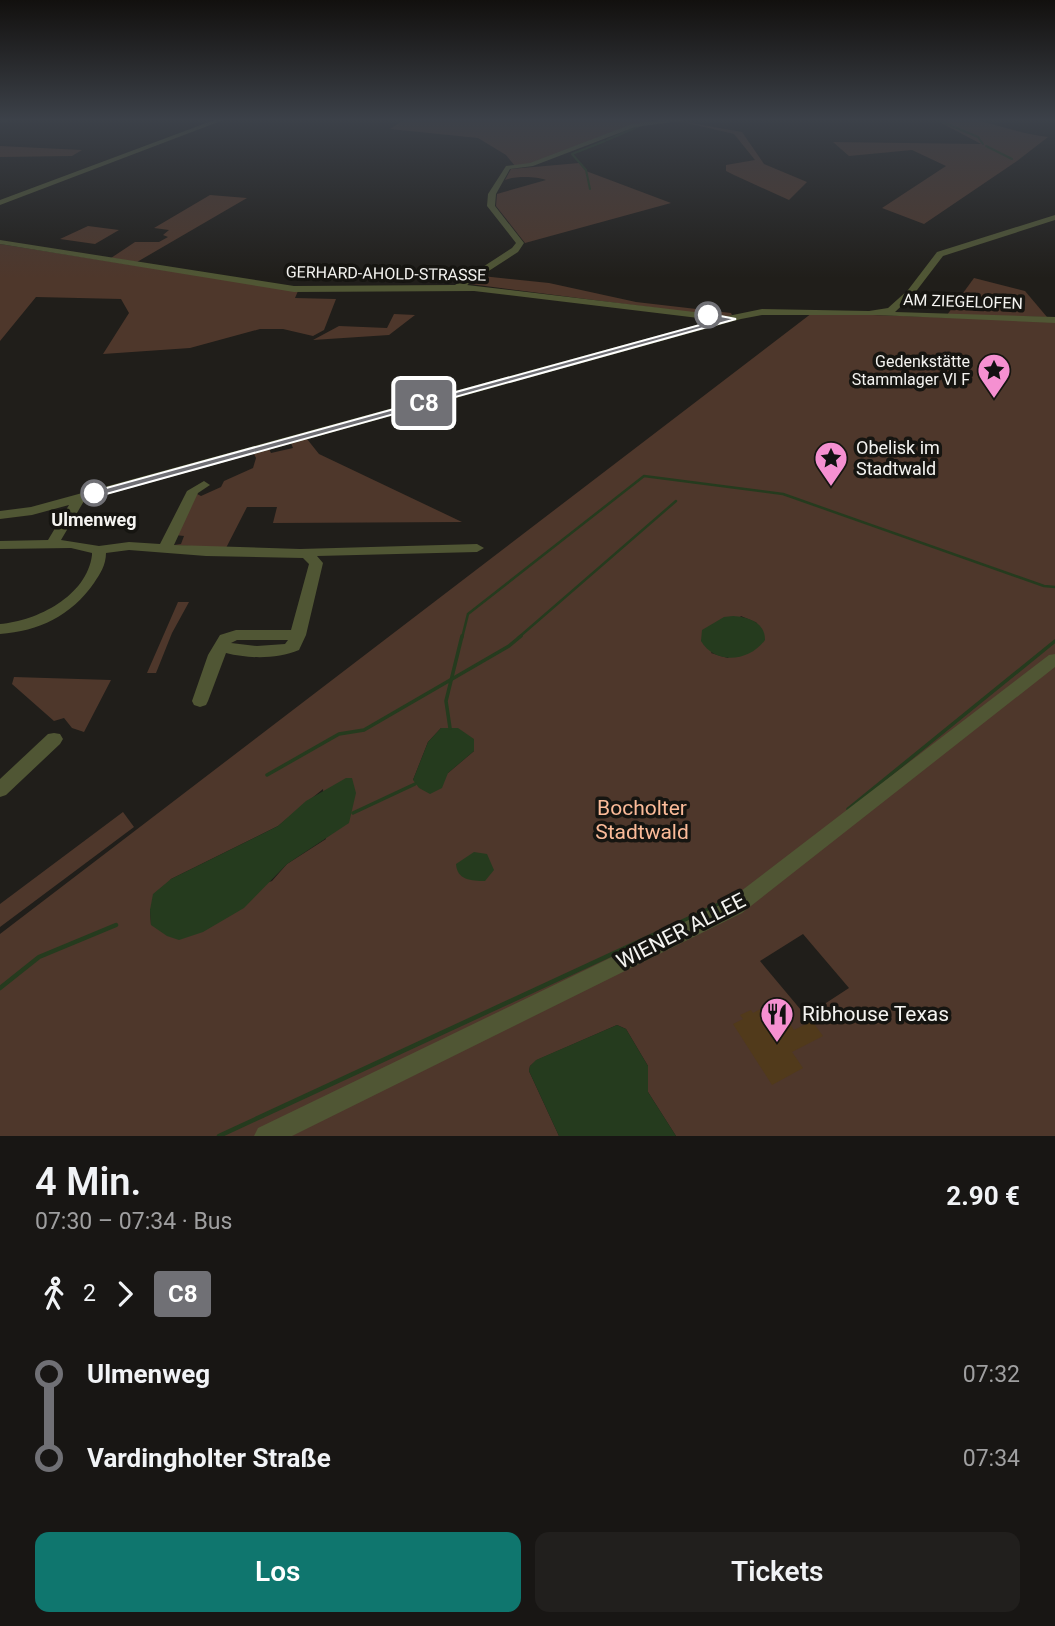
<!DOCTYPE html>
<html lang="de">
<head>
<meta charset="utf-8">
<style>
	body { margin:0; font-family:Roboto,sans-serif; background:#211f1d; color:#f1f3f6; height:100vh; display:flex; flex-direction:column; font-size:26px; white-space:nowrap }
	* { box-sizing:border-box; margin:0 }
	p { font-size:23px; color:#9f9fa0 }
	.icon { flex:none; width:38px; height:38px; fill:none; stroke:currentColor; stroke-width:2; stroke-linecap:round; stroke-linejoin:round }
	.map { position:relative; height:1136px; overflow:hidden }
	.sheet { display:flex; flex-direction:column; background:#181614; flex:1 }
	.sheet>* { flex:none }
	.badge { padding:0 14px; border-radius:5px; font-size:24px; line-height:46px }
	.map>.badge { position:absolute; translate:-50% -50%; box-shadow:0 0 0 4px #fff }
	.legs { display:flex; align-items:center; gap:10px; height:77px; padding:0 35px; font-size:23px }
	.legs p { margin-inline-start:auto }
	.headline { display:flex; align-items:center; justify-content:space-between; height:119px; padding:0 35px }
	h1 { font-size:38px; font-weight:600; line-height:52px }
	.cta { display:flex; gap:14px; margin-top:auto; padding:14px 35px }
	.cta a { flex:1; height:80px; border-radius:14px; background:#0f766e; color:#fff; font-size:28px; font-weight:600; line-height:80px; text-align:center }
	.cta a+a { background:#211f1d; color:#f1f3f6 }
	ul { padding:0 35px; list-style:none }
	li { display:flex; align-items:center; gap:24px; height:84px; font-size:26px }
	li i { display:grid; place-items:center; width:10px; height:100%; margin:0 9px; background:currentColor }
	li i::after { content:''; width:18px; height:18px; margin:-9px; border:5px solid; border-radius:50%; background:#181614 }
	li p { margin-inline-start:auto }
	li:first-child i { background:linear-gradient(#0000 50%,currentColor 0) }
	li:last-child i { background:linear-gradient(currentColor 50%,#0000 0) }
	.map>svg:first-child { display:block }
</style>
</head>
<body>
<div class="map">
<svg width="1055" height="1136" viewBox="0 0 1055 1136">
	<rect width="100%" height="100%" fill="#201e1a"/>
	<g fill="#4e372b" fill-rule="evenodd">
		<polygon points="405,119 684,119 626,127 528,165 515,166 506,155 478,138 390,129"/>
		<path d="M934 119 945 123 939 119H981L979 121C1006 127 1022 134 1048 137L1017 161 924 224 882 208 946 166 912 150 849 156 833 142 981 144Z"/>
		<polygon points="679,121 742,132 764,164 807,182 789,200 734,175 726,171 726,165 755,160 734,134"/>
		<polygon points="0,146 82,150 72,156 0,157"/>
		<path d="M579 163 586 171 671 203 525 243 496 206 497 194 546 180C536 176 515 176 505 180L511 169Z"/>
		<polygon points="210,195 247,198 137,262 111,258 135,242 159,242 168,237 163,235 169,230 154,228"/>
		<polygon points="88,226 119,230 95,244 60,239"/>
		<polygon points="0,244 298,291 295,298 336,299 324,330 313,336 283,329 260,329 190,348 103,354 129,313 121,299 36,297 0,341"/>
		<polygon points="482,276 549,283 636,302 731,313 732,315 726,317 470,284"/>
		<polygon points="974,278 1025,291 1047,317 947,315"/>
		<path d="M812 313 1055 321V1136H676L648 1092V1066L626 1029 617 1025 537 1060 530 1066 529 1071 559 1136H0V934ZM741 616 757 623 728 658 711 653ZM441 728 474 751 448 773 413 780 428 742ZM323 789 326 839 287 864 272 881 151 925 150 910 171 879 278 826ZM803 934 849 988 806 1016 760 961Z"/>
		<polygon points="394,314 415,315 389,335 313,340 339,326 387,328"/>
		<polygon points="307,439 319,454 462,522 273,523 277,507 247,507 226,548 174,545 181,544 184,536 175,535 197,494 201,496 221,487 224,481 253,468 256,458 254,454 269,449 271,453 293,448 291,443"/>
		<polygon points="178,602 189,602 172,633 156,673 147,673"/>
		<polygon points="14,677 111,680 84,732 72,728 64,718 54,721 12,684"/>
		<polygon points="123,812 134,827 0,927 0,904"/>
	</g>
	<g fill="#253b1e">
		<path d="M733 616C748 617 765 622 765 640 749 662 715 665 701 641L702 630 724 617Z"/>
		<polygon points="441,728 458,728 474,739 474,751 448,773 442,788 430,794 419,788 413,780 428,742"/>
		<polygon points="346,778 352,778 356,793 349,823 287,864 244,908 203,932 179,940 167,936 151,925 150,910 153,894 171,879 278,826 306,801"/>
		<path d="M474 852 487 854 494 870 485 881C471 881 457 880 456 864Z"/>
		<polygon points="617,1025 626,1029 648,1066 648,1092 676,1136 559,1136 529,1071 530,1066 536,1060"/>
	</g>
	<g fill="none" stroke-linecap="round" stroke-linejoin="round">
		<g stroke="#253b1e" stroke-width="2">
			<polyline points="935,119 978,137 983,144"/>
			<polyline points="0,122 13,119"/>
			<polyline points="650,122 656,119"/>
			<polyline points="607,140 642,125"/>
			<polyline points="986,146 1012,159"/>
			<polyline points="590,189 586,170 572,154 605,141"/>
		</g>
		<g stroke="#253b1e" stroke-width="2.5">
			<polyline points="462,638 468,614 644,476 783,494 1044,586 1055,587"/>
			<polyline points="518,638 676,501"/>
		</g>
		<g stroke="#253b1e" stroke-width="3.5">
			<polyline points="450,728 446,701 462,636"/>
			<polyline points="267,775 339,734 364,730 509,646 521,636"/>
			<polyline points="848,809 1055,641"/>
			<polyline points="353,813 415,784"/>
		</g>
		<g stroke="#253b1e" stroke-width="4.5">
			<polyline points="0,988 39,957 116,925"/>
			<polyline points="219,1136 733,898"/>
		</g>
	</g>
	<polygon fill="#513a1b" points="774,1002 794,1030 812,1021 823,1036 792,1052 803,1068 772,1085 733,1024 743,1019 740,1015 751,1010 753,1013"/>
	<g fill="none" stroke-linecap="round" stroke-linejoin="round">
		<g fill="#505634" fill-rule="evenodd">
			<polygon points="217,119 226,119 0,205 0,200"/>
			<path d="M671 119H695L635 127 533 166 510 169 496 194 495 206 524 243 518 252 467 285 728 316 762 309 869 311 888 308 908 290 937 252 1055 215V220L943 256 914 294 895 312 1055 317V323L877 315H762L741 319 84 501 61 540 99 546 129 542 160 544 187 491 204 481 210 485 198 493 174 545 300 549 477 544 484 548 477 552 317 556 323 563 306 635 299 650C277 659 250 659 226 653L208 701 206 705 200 707 194 705 192 701 208 655 220 635 236 630H291L309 564 303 558 206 556 129 550 106 553C106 565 100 574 94 583 71 616 39 631 0 634V624C37 621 87 596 92 555V553L71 548 0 549V541L48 540 69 505 32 515 0 519V511L31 507 715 320 474 291 294 292 0 244V240L294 286 455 285 512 248 516 243 487 206 488 194 506 166 530 163 632 124ZM237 640H288L285 644 257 646 231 643Z"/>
			<polygon points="1055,654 1055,667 742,913 292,1136 254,1136 258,1128 728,901 1049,655"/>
			<polygon points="54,733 60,734 63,739 60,744 6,795 0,797 0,779 48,734"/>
		</g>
	</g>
	<linearGradient id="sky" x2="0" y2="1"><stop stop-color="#12100e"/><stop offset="0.43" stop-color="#3c4149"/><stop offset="1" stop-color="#3c4149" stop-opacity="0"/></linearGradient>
	<rect width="1055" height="278" fill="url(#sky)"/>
	<polygon fill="#707075" stroke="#fff" stroke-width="2" points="705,313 736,319 99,496 90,496 88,493 718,320 705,317"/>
	<defs>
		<symbol id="sight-pin" viewBox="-11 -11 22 30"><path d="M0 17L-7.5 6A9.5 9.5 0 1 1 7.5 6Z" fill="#f590d1" stroke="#161511"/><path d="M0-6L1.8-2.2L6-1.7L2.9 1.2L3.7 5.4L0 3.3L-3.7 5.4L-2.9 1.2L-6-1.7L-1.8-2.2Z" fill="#111"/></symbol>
		<symbol id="restaurant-pin" viewBox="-11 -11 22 30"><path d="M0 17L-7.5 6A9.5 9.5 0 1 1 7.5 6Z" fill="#f590d1" stroke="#161511"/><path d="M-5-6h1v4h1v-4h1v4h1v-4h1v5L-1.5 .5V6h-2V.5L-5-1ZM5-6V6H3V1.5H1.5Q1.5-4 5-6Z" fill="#111"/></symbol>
	</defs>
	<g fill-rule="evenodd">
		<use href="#sight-pin" x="975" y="351" width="38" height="52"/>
		<use href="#sight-pin" x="812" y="439" width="38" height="52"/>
		<use href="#restaurant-pin" x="758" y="995" width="38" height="52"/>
	</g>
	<g fill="#fff" stroke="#707075" stroke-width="3.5">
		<circle cx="708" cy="315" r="12"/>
		<circle cx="94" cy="493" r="12"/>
	</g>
	<g text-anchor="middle" stroke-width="7" stroke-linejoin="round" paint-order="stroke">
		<g font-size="16" fill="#f4f3f0" stroke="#161511">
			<text transform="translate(386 273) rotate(1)" y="6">GERHARD-AHOLD-STRASSE</text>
			<text transform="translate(963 301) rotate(2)" y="6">AM ZIEGELOFEN</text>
		</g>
		<g font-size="16" fill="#f4f3f0" stroke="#161511" text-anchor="end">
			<text x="970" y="367">Gedenkstätte<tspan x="970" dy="18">Stammlager VI F</tspan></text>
		</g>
		<g font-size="18" fill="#f4f3f0" stroke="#161511" text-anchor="start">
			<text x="856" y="454">Obelisk im<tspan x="856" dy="21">Stadtwald</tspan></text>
		</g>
		<g font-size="18" font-weight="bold" fill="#f4f3f0" stroke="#161511">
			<text x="94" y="526">Ulmenweg</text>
		</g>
		<g font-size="21" fill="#fbbb99" stroke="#161511">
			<text x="642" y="815">Bocholter<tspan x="642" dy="24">Stadtwald</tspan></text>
		</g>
		<g font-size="21" fill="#f4f3f0" stroke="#161511">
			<text transform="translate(681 931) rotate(-27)" y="7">WIENER ALLEE</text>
		</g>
		<g font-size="21" fill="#f4f3f0" stroke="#161511" text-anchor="start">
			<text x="802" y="1021">Ribhouse Texas</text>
		</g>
	</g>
</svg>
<b class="badge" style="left:424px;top:403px;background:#707075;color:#fff">C8</b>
</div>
<section class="sheet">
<div class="headline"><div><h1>4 Min.</h1><p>07:30 – 07:34 · Bus</p></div><b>2.90 €</b></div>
<div class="legs"><svg class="icon" aria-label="walk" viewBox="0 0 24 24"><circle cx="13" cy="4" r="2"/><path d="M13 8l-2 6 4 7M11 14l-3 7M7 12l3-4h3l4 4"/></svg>2<svg class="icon" aria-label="forward" viewBox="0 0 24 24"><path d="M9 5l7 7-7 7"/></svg><b class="badge" style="background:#707075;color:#fff">C8</b></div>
<ul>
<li><i style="color:#707075"></i><b>Ulmenweg</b><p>07:32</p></li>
<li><i style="color:#707075"></i><b>Vardingholter Straße</b><p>07:34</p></li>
</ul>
<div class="cta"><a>Los</a><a>Tickets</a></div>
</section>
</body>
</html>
